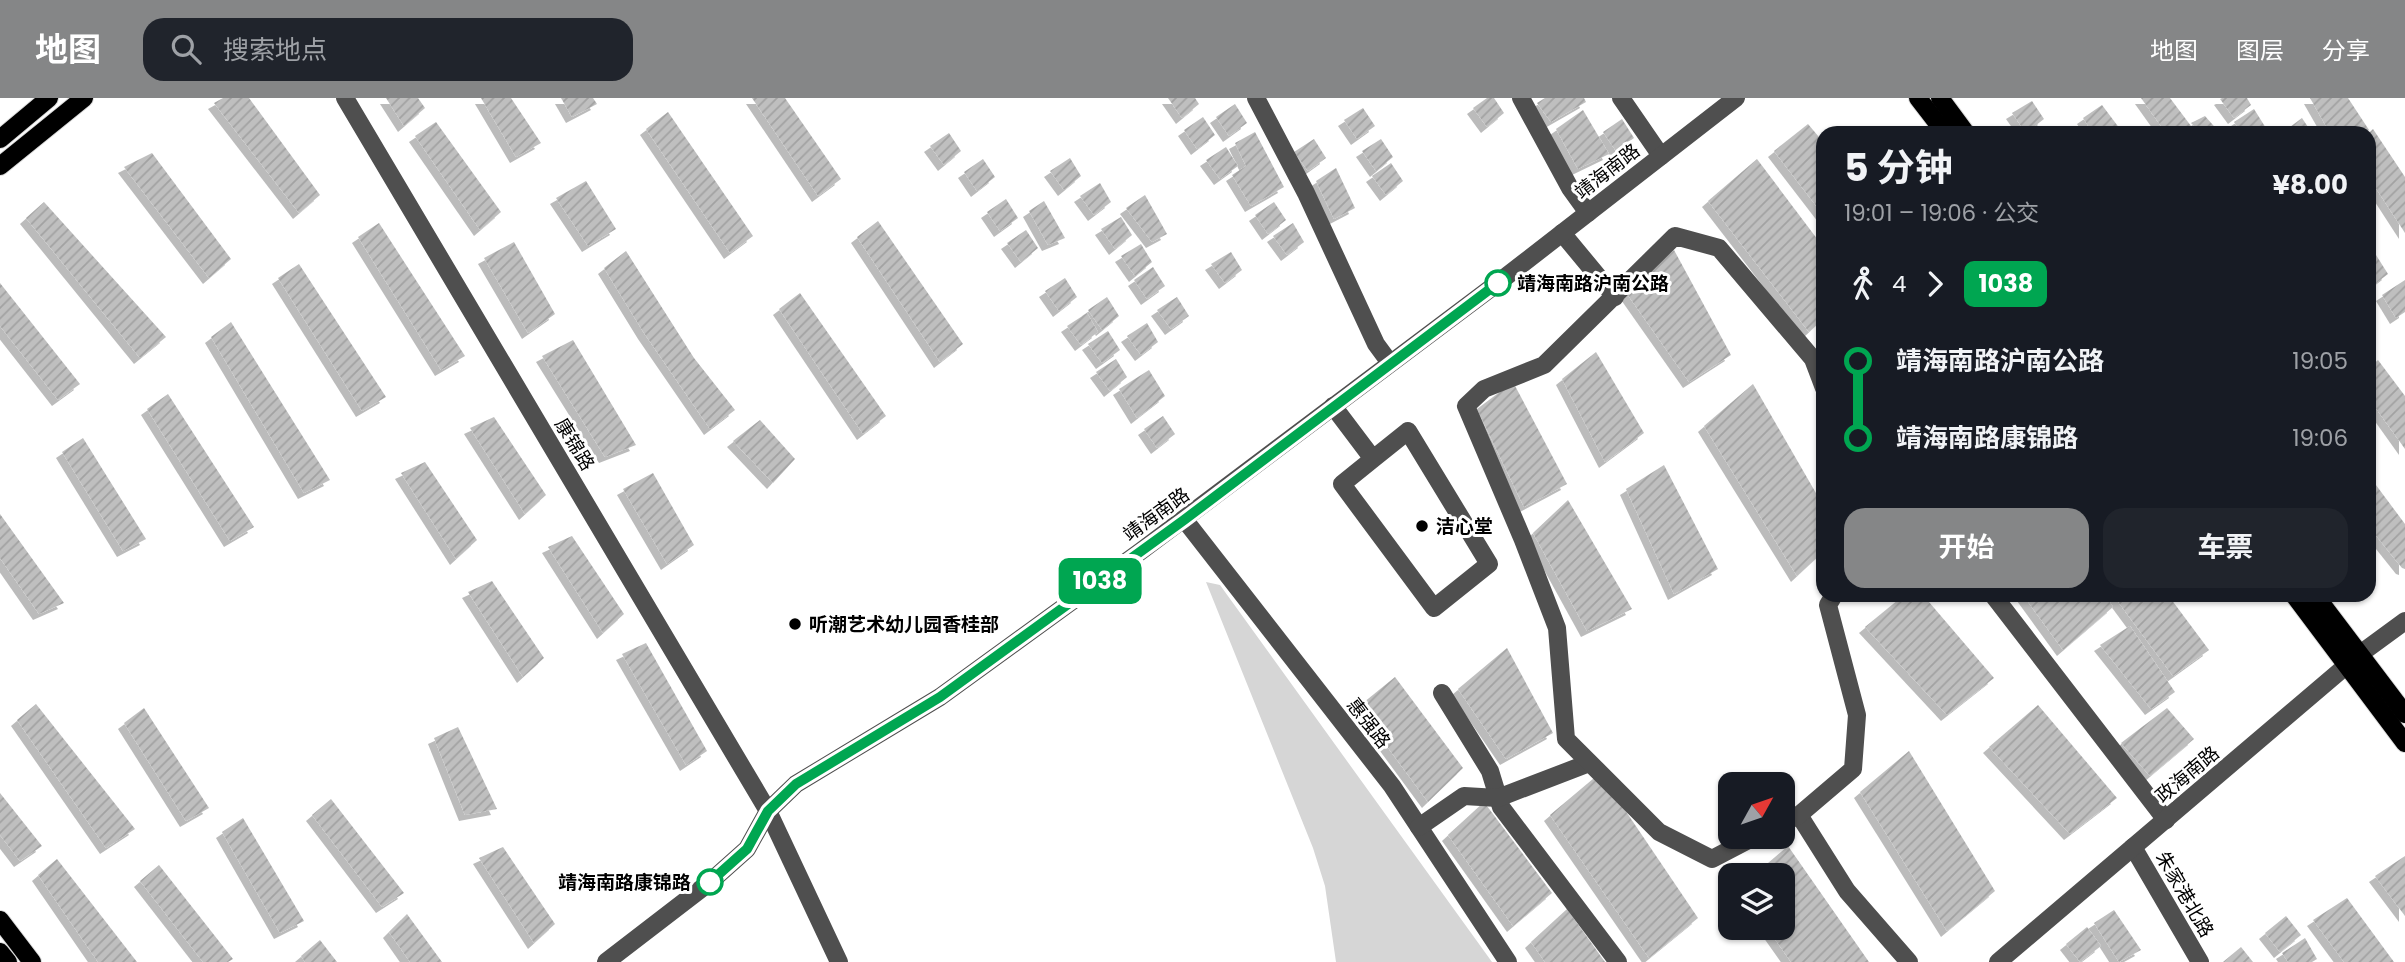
<!DOCTYPE html>
<html lang="zh">
<head>
<meta charset="utf-8">
<style>
	body { margin:0; font-family:Poppins,"Noto Sans SC",sans-serif; background:#20242c; color:#f1f3f6; height:100vh; display:flex; flex-direction:column; font-size:26px; white-space:nowrap }
	* { box-sizing:border-box; margin:0 }
	p { font-size:23px; color:#9ea1a6 }
	.icon { flex:none; width:38px; height:38px; fill:none; stroke:currentColor; stroke-width:2; stroke-linecap:round; stroke-linejoin:round }
	.map { position:relative; flex:1; overflow:hidden }
	.sheet { position:absolute; left:1816px; top:28px; width:560px; height:476px; display:flex; flex-direction:column; background:#171b24; border-radius:21px; box-shadow:0 2px 5px #0004 }
	.sheet>* { flex:none }
	.badge { padding:0 14px; border-radius:10px; font-size:24px; line-height:46px }
	.needle { width:46px; rotate:50deg }
	.buttons { position:absolute; left:1718px; top:674px; display:grid; gap:14px }
	.buttons a { display:grid; place-items:center; width:77px; height:77px; border-radius:14px; background:#171b24; box-shadow:0 2px 5px #0004; font-size:35px }
	.map>.badge { position:absolute; translate:-50% -50%; box-shadow:0 0 0 4px #fff }
	.legs { display:flex; align-items:center; gap:10px; height:77px; padding:0 28px; font-size:23px }
	.legs p { margin-inline-start:auto }
	.head { display:flex; align-items:center; justify-content:space-between; height:119px; padding:0 28px }
	h1 { font-size:38px; font-weight:700; line-height:52px }
	.primary-button { display:flex; gap:14px; margin-top:auto; padding:14px 28px }
	.primary-button a { flex:1; height:80px; border-radius:21px; background:#858687; color:#fff; font-size:28px; font-weight:700; line-height:80px; text-align:center }
	.primary-button a+a { background:#20242c; color:#f1f3f6 }
	ul { padding:0 28px; list-style:none }
	li { display:flex; align-items:center; gap:24px; height:77px; font-size:26px }
	li i { display:grid; place-items:center; width:10px; height:100%; margin:0 9px; background:currentColor }
	li i::after { content:''; width:18px; height:18px; margin:-9px; border:5px solid; border-radius:50%; background:#171b24 }
	li p { margin-inline-start:auto }
	li:first-child i { background:linear-gradient(#0000 50%,currentColor 0) }
	li:last-child i { background:linear-gradient(currentColor 50%,#0000 0) }
	header { display:flex; align-items:center; gap:42px; box-sizing:border-box; height:98px; padding:0 35px; background:#858687; color:#fff }
	header strong { font-size:33px }
	nav { display:flex; gap:38px; margin-inline-start:auto; font-size:24px }
	.search { width:490px; height:63px; background:#20242c; display:flex; align-items:center; gap:18px; box-sizing:border-box; padding:0 24px; border-radius:21px; color:#9ea1a6; font-size:26px }
	.map>svg:first-child { display:block }
</style>
</head>
<body>
<header>
<strong>地图</strong>
<div class="search"><svg class="icon" aria-label="search" viewBox="0 0 24 24"><circle cx="10" cy="10" r="6"/><path d="M15 15l6 6"/></svg>搜索地点</div>
<nav><a>地图</a><a>图层</a><a>分享</a></nav>
</header>
<div class="map">
<svg width="2405" height="864" viewBox="0 0 2405 864">
	<defs>
		<pattern id="building-hatch" width="6" height="6" patternUnits="userSpaceOnUse" patternTransform="scale(1.75)"><rect width="6" height="6" fill="#bfbfbf"/><path d="M-1 1l2-2M0 6l6-6M5 7l2-2" fill="none" stroke="#a2a2a2"/></pattern>
		<filter id="shadow"><feDropShadow dx="-6" dy="6" stdDeviation="0" flood-color="#0004"/></filter>
	</defs>
	<rect width="100%" height="100%" fill="#fff"/>
	<polygon fill="#d6d6d6" points="1206,484 1220,487 1492,864 1336,864 1325,788 1313,750"/>
	<g fill="url(#building-hatch)" filter="url(#shadow)">
		<polygon points="223,0 249,0 320,97 299,115 214,5"/>
		<polygon points="386,0 418,0 425,10 404,28"/>
		<polygon points="481,0 511,0 541,45 516,59"/>
		<polygon points="561,0 593,0 597,6 572,19"/>
		<polygon points="752,0 785,0 841,81 818,98"/>
		<polygon points="1168,0 1195,0 1199,6 1182,20"/>
		<polygon points="1487,0 1494,0 1504,15 1487,29 1473,10"/>
		<polygon points="1545,0 1584,0 1586,4 1551,24 1537,5"/>
		<polygon points="2141,0 2170,0 2191,28 2184,35 2166,35"/>
		<polygon points="2222,0 2247,0 2251,7 2234,20 2220,1"/>
		<polygon points="2310,0 2348,0 2369,32 2365,35 2330,35"/>
		<polygon points="2032,3 2044,21 2026,35 2012,15"/>
		<polygon points="1235,6 1247,25 1229,38 1216,19"/>
		<polygon points="2102,7 2123,35 2093,35 2083,20"/>
		<polygon points="1363,10 1375,28 1357,41 1344,22"/>
		<polygon points="2254,11 2269,35 2242,35 2234,24"/>
		<polygon points="1583,12 1609,56 1578,71 1556,31"/>
		<polygon points="668,14 753,138 730,155 646,31"/>
		<polygon points="2205,18 2220,35 2201,35 2191,25"/>
		<polygon points="1203,19 1215,37 1197,51 1184,32"/>
		<polygon points="2302,20 2312,35 2282,35"/>
		<polygon points="1622,21 1634,40 1616,53 1603,34"/>
		<polygon points="436,24 501,114 480,132 415,38"/>
		<polygon points="1808,26 1824,45 1824,118 1774,53"/>
		<polygon points="2373,31 2405,79 2405,135 2370,81 2370,34"/>
		<polygon points="1255,34 1284,89 1251,108 1232,77 1246,68 1235,45"/>
		<polygon points="949,35 961,53 944,67 930,48"/>
		<polygon points="1314,41 1326,60 1308,73 1294,54"/>
		<polygon points="1381,41 1393,59 1376,73 1362,53"/>
		<polygon points="1226,49 1238,68 1220,81 1206,62"/>
		<polygon points="152,55 231,161 209,180 124,69"/>
		<polygon points="1070,60 1081,78 1064,92 1050,73"/>
		<polygon points="983,61 995,79 977,93 964,74"/>
		<polygon points="1757,61 1824,150 1824,220 1809,234 1708,103"/>
		<polygon points="1391,65 1403,83 1386,97 1372,78"/>
		<polygon points="1336,70 1355,110 1334,121 1316,83"/>
		<polygon points="586,83 616,131 588,148 556,100"/>
		<polygon points="1100,85 1111,104 1094,117 1080,98"/>
		<polygon points="1145,97 1167,136 1152,144 1126,110"/>
		<polygon points="1006,101 1018,120 1000,133 987,114"/>
		<polygon points="1044,103 1065,140 1048,147 1029,113"/>
		<polygon points="44,104 166,239 140,260 26,120"/>
		<polygon points="1274,104 1286,122 1268,136 1255,117"/>
		<polygon points="1121,119 1132,137 1115,151 1101,131"/>
		<polygon points="878,123 963,246 940,264 857,139"/>
		<polygon points="379,125 465,258 441,272 358,139"/>
		<polygon points="1293,125 1304,144 1287,157 1273,138"/>
		<polygon points="1026,132 1038,150 1021,164 1007,145"/>
		<polygon points="514,144 555,216 528,235 484,160"/>
		<polygon points="1141,146 1152,164 1135,178 1121,158"/>
		<polygon points="1674,152 1731,257 1689,284 1625,193"/>
		<polygon points="626,153 694,260 735,312 710,331 644,235 604,170"/>
		<polygon points="1231,154 1242,172 1225,185 1211,166"/>
		<polygon points="2376,157 2388,176 2371,189 2370,162"/>
		<polygon points="299,166 386,299 362,313 278,180"/>
		<polygon points="1153,169 1165,188 1147,201 1134,182"/>
		<polygon points="1065,180 1077,199 1059,213 1045,193"/>
		<polygon points="2405,182 2405,214 2396,220 2382,197"/>
		<polygon points="0,185 80,286 58,302 0,228"/>
		<polygon points="800,195 886,318 863,336 779,211"/>
		<polygon points="1107,199 1119,218 1102,232 1088,212"/>
		<polygon points="1177,199 1189,218 1171,231 1157,212"/>
		<polygon points="1087,215 1098,234 1081,247 1067,228"/>
		<polygon points="231,224 330,382 304,395 211,239"/>
		<polygon points="1147,225 1158,244 1141,257 1127,238"/>
		<polygon points="1108,233 1120,252 1102,265 1088,246"/>
		<polygon points="573,242 636,347 605,359 542,258"/>
		<polygon points="1596,254 1644,335 1605,364 1562,281"/>
		<polygon points="1116,261 1127,279 1110,293 1096,274"/>
		<polygon points="2378,262 2405,298 2405,351 2370,302 2370,269"/>
		<polygon points="1149,272 1165,298 1137,320 1119,291"/>
		<polygon points="1513,284 1567,386 1524,409 1477,311"/>
		<polygon points="1753,286 1824,409 1824,453 1797,478 1704,328"/>
		<polygon points="168,296 254,429 230,443 147,311"/>
		<polygon points="1163,318 1175,336 1157,350 1144,331"/>
		<polygon points="494,319 546,397 525,416 470,330"/>
		<polygon points="760,322 795,361 773,385 733,343"/>
		<polygon points="83,340 146,441 123,453 62,354"/>
		<polygon points="425,364 477,442 456,461 401,375"/>
		<polygon points="1664,367 1718,471 1674,496 1626,391"/>
		<polygon points="653,375 694,447 667,466 623,391"/>
		<polygon points="2370,379 2405,426 2405,471 2402,470 2370,430"/>
		<polygon points="1568,402 1632,511 1587,533 1533,435"/>
		<polygon points="0,416 64,505 39,516 0,460"/>
		<polygon points="572,438 624,516 603,535 548,449"/>
		<polygon points="492,483 544,560 523,579 468,494"/>
		<polygon points="1904,497 1923,497 1994,580 1947,617 1865,529"/>
		<polygon points="2023,497 2105,497 2113,509 2063,552"/>
		<polygon points="2113,497 2168,497 2209,552 2173,578"/>
		<polygon points="2130,528 2175,594 2151,611 2100,547"/>
		<polygon points="646,545 707,653 686,667 622,556"/>
		<polygon points="1507,550 1553,635 1506,661 1458,591"/>
		<polygon points="1395,579 1463,670 1428,704 1358,609"/>
		<polygon points="36,606 135,731 106,750 17,622"/>
		<polygon points="2038,607 2117,700 2070,736 1989,649"/>
		<polygon points="144,610 209,710 186,723 124,625"/>
		<polygon points="2167,610 2194,641 2150,678 2121,645"/>
		<polygon points="458,629 497,711 465,717 434,640"/>
		<polygon points="1909,653 1995,793 1947,833 1860,694"/>
		<polygon points="1600,675 1698,820 1649,860 1550,717"/>
		<polygon points="0,695 42,748 20,763 0,737"/>
		<polygon points="331,701 404,795 382,809 312,717"/>
		<polygon points="1484,704 1552,795 1513,828 1448,737"/>
		<polygon points="243,720 304,823 280,835 222,734"/>
		<polygon points="1788,748 1869,864 1791,864 1767,830 1783,830 1783,777 1754,777"/>
		<polygon points="503,749 555,826 534,845 479,760"/>
		<polygon points="2405,758 2405,818 2375,778"/>
		<polygon points="57,761 137,864 98,864 38,777"/>
		<polygon points="159,767 233,861 228,864 203,864 140,783"/>
		<polygon points="2347,800 2394,864 2344,864 2313,822"/>
		<polygon points="1567,811 1605,864 1545,864 1531,844"/>
		<polygon points="2114,812 2141,852 2119,864 2094,825"/>
		<polygon points="407,816 442,864 410,864 389,834"/>
		<polygon points="2286,818 2301,837 2280,854 2265,835"/>
		<polygon points="2087,829 2101,848 2080,864 2066,846"/>
		<polygon points="2305,840 2317,861 2312,864 2288,864 2282,855"/>
		<polygon points="320,842 337,864 305,864 301,858"/>
		<polygon points="2241,849 2253,864 2223,864"/>
	</g>
	<g fill="none" stroke-linecap="round" stroke-linejoin="round">
		<defs>
			<g id="major">
				<polyline points="1918,0 1945,35"/>
				<polyline points="1940,0 1966,35"/>
				<polyline points="0,41 49,0"/>
				<polyline points="0,68 84,0"/>
				<polyline points="2294,497 2405,645"/>
				<polyline points="2315,497 2405,616"/>
				<polyline points="0,822 32,864"/>
				<polyline points="0,854 8,864"/>
			</g>
		</defs>
		<use href="#major" stroke="#dbdbdb" stroke-width="20"/>
		<g stroke="#4f4f4f" stroke-width="18">
			<polyline points="345,0 768,713 839,864"/>
			<polyline points="1256,0 1306,95 1376,246 1390,265"/>
			<polyline points="1521,0 1570,90 1588,115"/>
			<polyline points="1621,0 1661,58"/>
			<polyline points="1562,135 1615,199"/>
			<polyline points="1333,308 1373,361 1342,386 1434,510 1489,466 1408,333 1373,361"/>
			<polyline points="1184,421 1392,688 1508,864"/>
			<polyline points="1993,497 2166,722"/>
			<polyline points="1442,595 1490,673 1501,709 1618,864"/>
			<polyline points="1799,717 1847,793 1909,864"/>
			<polyline points="1783,725 1799,717 1853,671 1857,617 1828,507 1834,497"/>
			<polyline points="1419,729 1464,698 1498,700 1589,665"/>
			<polyline points="1756,738 1712,761 1659,734 1566,641 1557,530 1523,442 1466,308 1484,291 1544,267 1675,138 1719,150 1813,261 1824,290"/>
			<polyline points="2133,749 2200,864"/>
			<polyline points="606,864 710,784 747,751 768,713 796,686 940,599 1141,453 1499,184 1736,0"/>
			<polyline points="1998,864 2360,556 2405,523"/>
		</g>
		<use href="#major" stroke="#000" stroke-width="18"/>
	</g>
	<g fill="none" stroke-linecap="round" stroke-linejoin="round">
		<defs>
			<polyline id="line-1" points="710,784 747,751 768,713 796,686 940,599 1184,422 1498,185"/>
		</defs>
		<use href="#line-1" stroke="#fff" stroke-width="16"/>
		<use href="#line-1" stroke="#00a651" stroke-width="10"/>
	</g>
	<g fill="#fff" stroke="#00a651" stroke-width="3.5">
		<circle cx="1498" cy="185" r="12"/>
		<circle cx="710" cy="784" r="12"/>
	</g>
	<g fill="#000" stroke="#fff" stroke-width="2.5">
		<circle cx="1422" cy="428" r="7"/>
		<circle cx="795" cy="526" r="7"/>
	</g>
	<g text-anchor="middle" stroke-width="6" stroke-linejoin="round" paint-order="stroke">
		<g font-size="19" fill="#000" stroke="#fff">
			<text transform="translate(1607 73) rotate(-38)" y="7">靖海南路</text>
			<text transform="translate(575 346) rotate(59)" y="7">康锦路</text>
			<text transform="translate(1156 416) rotate(-36)" y="7">靖海南路</text>
			<text transform="translate(1369 625) rotate(52)" y="7">惠强路</text>
			<text transform="translate(2187 676) rotate(-40)" y="7">政海南路</text>
			<text transform="translate(2185 796) rotate(60)" y="7">朱家港北路</text>
		</g>
		<g font-size="19" font-weight="bold" fill="#000" stroke="#fff" text-anchor="start">
			<text x="1517" y="192">靖海南路沪南公路</text>
			<text x="691" y="791" text-anchor="end">靖海南路康锦路</text>
		</g>
		<g font-size="19" font-weight="bold" fill="#000" stroke="#fff" text-anchor="start">
			<text x="1436" y="435">洁心堂</text>
			<text x="809" y="533">听潮艺术幼儿园香桂部</text>
		</g>
	</g>
</svg>
<div class="buttons">
<a><svg class="needle" viewBox="-14 -14 28 28"><path d="M0-13l5 13h-10z" fill="#e53935"/><path d="M0 13l5-13h-10z" fill="#9ea1a6"/></svg></a>
<a><svg class="icon" aria-label="layers" viewBox="0 0 24 24"><path d="M12 4l9 5-9 5-9-5zM3 14l9 5 9-5"/></svg></a>
</div>
<b class="badge" style="left:1100px;top:483px;background:#00a651;color:#fff">1038</b>
<section class="sheet">
<div class="head"><div><h1>5 分钟</h1><p>19:01 – 19:06 · 公交</p></div><b>¥8.00</b></div>
<div class="legs"><svg class="icon" aria-label="walk" viewBox="0 0 24 24"><circle cx="13" cy="4" r="2"/><path d="M13 8l-2 6 4 7M11 14l-3 7M7 12l3-4h3l4 4"/></svg>4<svg class="icon" aria-label="forward" viewBox="0 0 24 24"><path d="M9 5l7 7-7 7"/></svg><b class="badge" style="background:#00a651;color:#fff">1038</b></div>
<ul>
<li><i style="color:#00a651"></i><b>靖海南路沪南公路</b><p>19:05</p></li>
<li><i style="color:#00a651"></i><b>靖海南路康锦路</b><p>19:06</p></li>
</ul>
<div class="primary-button"><a>开始</a><a>车票</a></div>
</section>
</div>
</body>
</html>
